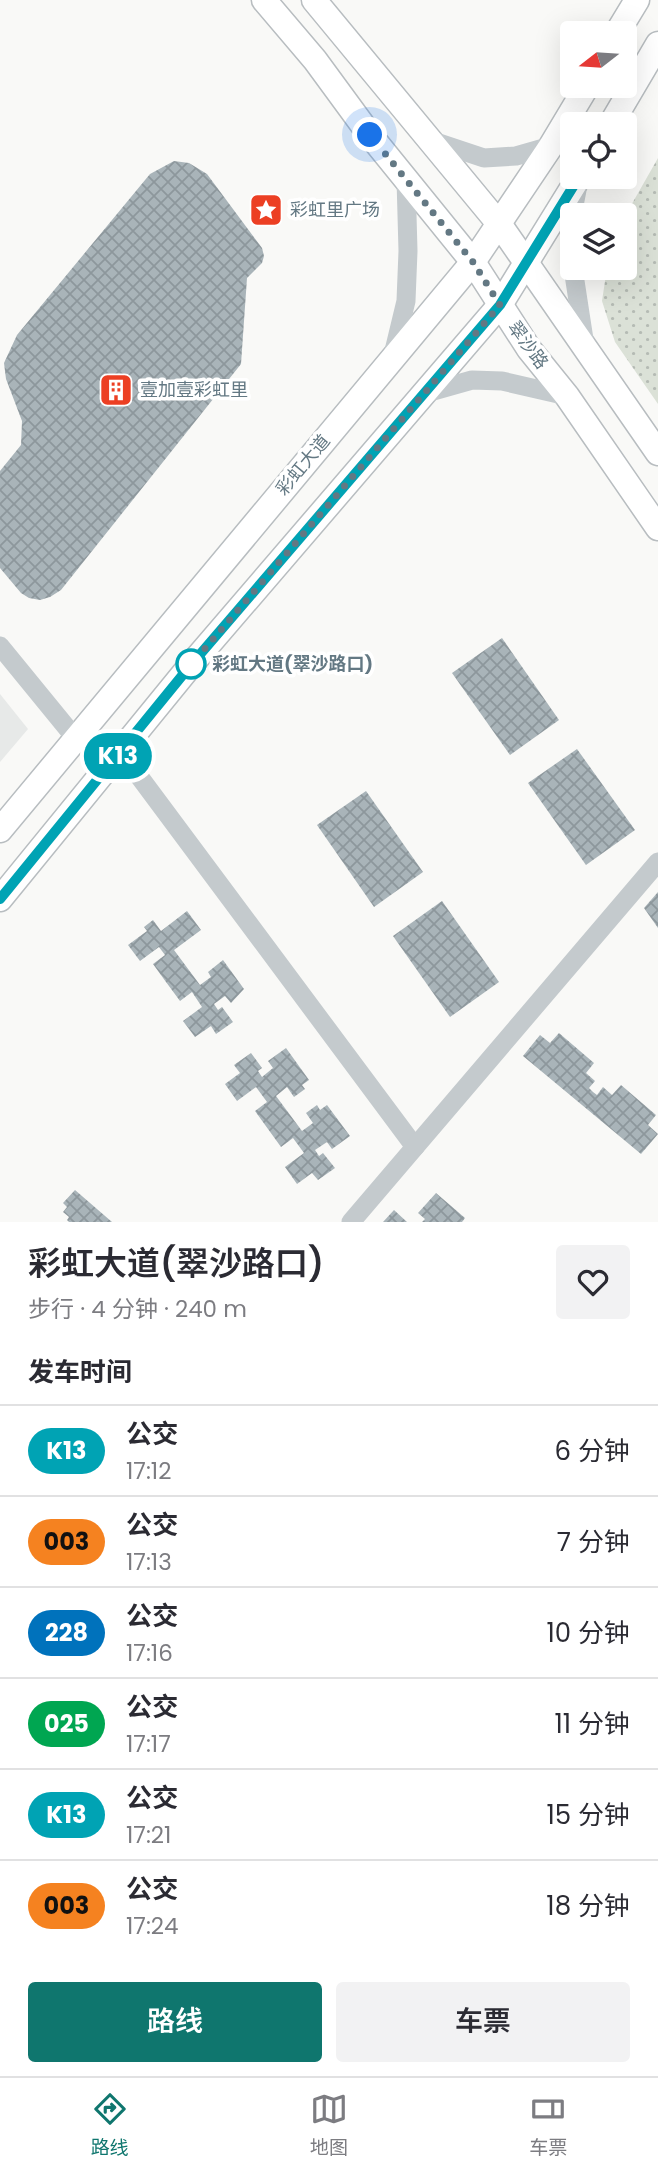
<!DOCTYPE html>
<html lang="zh">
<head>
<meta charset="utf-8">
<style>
	body { margin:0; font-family:Poppins,"Noto Sans SC",sans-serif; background:#f2f2f3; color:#2b2b33; height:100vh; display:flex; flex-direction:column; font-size:26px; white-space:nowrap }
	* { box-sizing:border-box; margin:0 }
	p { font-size:23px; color:#7c7c81 }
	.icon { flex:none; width:38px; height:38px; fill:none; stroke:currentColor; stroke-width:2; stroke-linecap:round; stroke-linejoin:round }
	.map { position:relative; height:1222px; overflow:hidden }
	.details { display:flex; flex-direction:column; background:#fff; flex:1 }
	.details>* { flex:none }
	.badge { padding:0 14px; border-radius:23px; font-size:24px; line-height:46px }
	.needle { width:46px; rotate:253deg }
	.tools { position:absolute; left:560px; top:21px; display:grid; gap:14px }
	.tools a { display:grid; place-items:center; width:77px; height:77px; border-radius:7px; background:#fff; box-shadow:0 7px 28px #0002; font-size:35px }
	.you { position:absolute; width:35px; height:35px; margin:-18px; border:5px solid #fff; border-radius:50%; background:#1a73e8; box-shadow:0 0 0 10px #1a73e833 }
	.map>.badge { position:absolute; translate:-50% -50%; box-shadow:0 0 0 4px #fff }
	h2 { padding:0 28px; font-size:26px; line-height:63px }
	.round { display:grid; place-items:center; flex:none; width:74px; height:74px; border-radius:7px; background:#f2f2f3 }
	.headline { display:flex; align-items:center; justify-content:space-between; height:119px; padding:0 28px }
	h1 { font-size:33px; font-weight:600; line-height:52px }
	.primary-button { display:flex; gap:14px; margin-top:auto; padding:14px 28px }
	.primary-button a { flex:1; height:80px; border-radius:7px; background:#0f766e; color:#fff; font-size:28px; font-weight:600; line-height:80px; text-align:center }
	.primary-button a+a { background:#f2f2f3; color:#2b2b33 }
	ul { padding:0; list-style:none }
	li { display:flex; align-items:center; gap:21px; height:91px; padding:0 28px; border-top:2px solid #e1e1e2 }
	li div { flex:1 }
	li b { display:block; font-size:26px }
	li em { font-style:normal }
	li .badge { min-width:77px; font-weight:700; text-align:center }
	.tab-bar { display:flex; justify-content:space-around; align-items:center; height:98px; border-top:2px solid #e1e1e2; background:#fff; font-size:19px; color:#7c7c81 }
	.tab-bar a { display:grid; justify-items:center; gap:4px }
	.tab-bar .active { color:#0f766e }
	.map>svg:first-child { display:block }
</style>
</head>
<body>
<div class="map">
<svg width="658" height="1222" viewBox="0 0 658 1222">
	<defs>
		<pattern id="grass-dots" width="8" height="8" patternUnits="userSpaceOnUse" patternTransform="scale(1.75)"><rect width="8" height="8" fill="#dbe1d7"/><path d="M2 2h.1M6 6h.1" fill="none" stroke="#b5bbb4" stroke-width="1.8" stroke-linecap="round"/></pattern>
		<pattern id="building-cross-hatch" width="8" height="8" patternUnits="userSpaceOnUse" patternTransform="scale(1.75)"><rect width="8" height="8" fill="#a9b4b9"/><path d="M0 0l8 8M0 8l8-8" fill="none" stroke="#8d979c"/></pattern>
	</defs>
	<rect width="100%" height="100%" fill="#f9f9f7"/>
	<polygon fill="#e7e9e8" points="0,694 28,729 0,762"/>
	<polygon fill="url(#grass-dots)" points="658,158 658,404 615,342 602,301 607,268 625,268 625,216"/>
	<g fill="url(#building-cross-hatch)">
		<polygon points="174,161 189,163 207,174 262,248 264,256 262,263 247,278 241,364 61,590 50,597 40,600 29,598 21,593 0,568 0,471 21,445 22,421 6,379 4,363 17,335 150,174"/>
		<polygon points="502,638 559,720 510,755 452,673"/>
		<polygon points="577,749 635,830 586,865 528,783"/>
		<polygon points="366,791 423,872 374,907 317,825"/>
		<polygon points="658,892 658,928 644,908"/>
		<polygon points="442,901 499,982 450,1017 393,936"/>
		<polygon points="187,911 201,930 174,950 200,985 211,977 208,972 223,960 244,989 231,1003 225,996 214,1004 218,1010 222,1007 233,1022 216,1034 211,1026 195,1037 183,1021 202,1007 192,992 180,1001 166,982 153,964 165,955 159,947 140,961 128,945 147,931 144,927 153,920 161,931"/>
		<polygon points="559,1033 594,1063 586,1073 595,1081 589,1088 593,1092 597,1095 603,1087 612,1095 621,1085 656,1115 648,1125 658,1134 641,1154 523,1056 540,1035 550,1043"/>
		<polygon points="286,1048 309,1080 302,1085 305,1089 294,1097 287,1087 276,1096 302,1131 313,1123 306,1113 317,1105 320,1110 327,1105 350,1136 332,1149 327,1142 315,1150 319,1156 323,1153 335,1168 318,1180 312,1173 297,1184 285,1167 304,1153 293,1138 281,1147 255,1111 267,1102 256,1087 237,1101 225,1084 240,1073 234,1065 251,1053 262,1068 258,1071 262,1077 273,1068 268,1061"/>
		<polygon points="75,1190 112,1222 69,1222 67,1220 69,1217 63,1212 67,1207 63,1203"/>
		<polygon points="436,1193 465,1218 462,1222 422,1222 425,1219 418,1213"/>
		<polygon points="394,1210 407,1222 383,1222"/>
	</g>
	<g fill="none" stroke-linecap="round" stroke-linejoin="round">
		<defs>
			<g id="major">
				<polyline points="264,0 315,60 370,135 473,262 529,349 567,396 658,528"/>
				<polyline points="314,0 500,225 658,453"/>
				<polyline points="617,33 637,0"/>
				<polyline points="611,124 658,44"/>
				<polyline points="0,830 473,262 551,146 587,86"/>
				<polyline points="0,899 190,666 500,305 579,177"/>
			</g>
		</defs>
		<use href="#major" stroke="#b8bdc0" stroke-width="27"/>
		<g stroke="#c4cacd" stroke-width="19">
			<polyline points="430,140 484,158 516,156 551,146"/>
			<polyline points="572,242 572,216 578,185"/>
			<polyline points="573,268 585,346"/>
			<polyline points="393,355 406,301 408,251 406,179"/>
			<polyline points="426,393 472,380 502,381 567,396"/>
			<polyline points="0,646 76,739"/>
			<polyline points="121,752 415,1147"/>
			<polyline points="351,1222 658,862"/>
		</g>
		<use href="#major" stroke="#fff" stroke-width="24"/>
	</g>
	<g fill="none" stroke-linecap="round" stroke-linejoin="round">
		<defs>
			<polyline id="line" points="0,899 190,666 500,305 579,177"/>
		</defs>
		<use href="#line" stroke="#fff" stroke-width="16"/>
		<use href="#line" stroke="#00a3b4" stroke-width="10"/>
		<polyline stroke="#637883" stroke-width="7" stroke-dasharray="0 12.6" points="191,664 190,666 500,305 473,262 370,135"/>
	</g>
	<defs>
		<symbol id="sight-square" viewBox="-11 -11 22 22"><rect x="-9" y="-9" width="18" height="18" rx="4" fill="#ec3f23" stroke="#fff"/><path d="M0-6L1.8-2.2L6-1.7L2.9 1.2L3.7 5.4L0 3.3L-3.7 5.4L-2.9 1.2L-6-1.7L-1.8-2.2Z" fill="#fff"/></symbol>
		<symbol id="building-square" viewBox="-11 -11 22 22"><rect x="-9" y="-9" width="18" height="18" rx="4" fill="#ec3f23" stroke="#fff"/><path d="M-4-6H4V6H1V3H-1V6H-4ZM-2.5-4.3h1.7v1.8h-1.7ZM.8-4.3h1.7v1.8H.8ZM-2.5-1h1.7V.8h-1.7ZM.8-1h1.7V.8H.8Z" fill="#fff"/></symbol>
	</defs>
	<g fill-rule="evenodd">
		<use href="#sight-square" x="247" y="191" width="38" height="38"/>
		<use href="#building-square" x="97" y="371" width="38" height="38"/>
	</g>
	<circle fill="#fff" stroke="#00a3b4" stroke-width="3.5" cx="191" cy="664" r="14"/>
	<g text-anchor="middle" stroke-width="7" stroke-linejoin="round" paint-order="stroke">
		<g font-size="18" fill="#637883" stroke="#fff" text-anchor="start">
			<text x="290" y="216">彩虹里广场</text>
			<text x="140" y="396">壹加壹彩虹里</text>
		</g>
		<g font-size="18" fill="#637883" stroke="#fff">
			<text transform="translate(528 345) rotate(54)" y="6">翠沙路</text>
			<text transform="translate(303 465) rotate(-50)" y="6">彩虹大道</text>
		</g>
		<g font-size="18" font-weight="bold" fill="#637883" stroke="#fff" text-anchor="start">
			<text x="212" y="670">彩虹大道(翠沙路口)</text>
		</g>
	</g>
</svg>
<div class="tools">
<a><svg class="needle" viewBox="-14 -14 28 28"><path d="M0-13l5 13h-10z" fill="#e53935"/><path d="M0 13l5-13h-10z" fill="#7c7c81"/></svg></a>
<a><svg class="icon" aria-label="locate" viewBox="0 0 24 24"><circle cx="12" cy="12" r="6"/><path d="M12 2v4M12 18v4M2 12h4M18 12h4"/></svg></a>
<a><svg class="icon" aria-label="layers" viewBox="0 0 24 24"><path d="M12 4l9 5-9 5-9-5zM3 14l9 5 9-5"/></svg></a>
</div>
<div class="you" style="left:370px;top:135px"></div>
<b class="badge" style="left:118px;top:756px;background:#00a3b4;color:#fff">K13</b>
</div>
<section class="details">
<div class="headline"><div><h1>彩虹大道(翠沙路口)</h1><p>步行 · 4 分钟 · 240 m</p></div><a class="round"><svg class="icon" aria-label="heart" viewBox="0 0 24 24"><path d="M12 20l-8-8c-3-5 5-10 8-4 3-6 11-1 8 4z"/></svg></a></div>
<h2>发车时间</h2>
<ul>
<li><span class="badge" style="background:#00a3b4;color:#fff">K13</span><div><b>公交</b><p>17:12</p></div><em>6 分钟</em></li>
<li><span class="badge" style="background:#f58220;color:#111">003</span><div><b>公交</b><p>17:13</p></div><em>7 分钟</em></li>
<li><span class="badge" style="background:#0072bc;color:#fff">228</span><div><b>公交</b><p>17:16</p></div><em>10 分钟</em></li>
<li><span class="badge" style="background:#00a651;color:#fff">025</span><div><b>公交</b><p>17:17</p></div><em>11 分钟</em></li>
<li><span class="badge" style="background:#00a3b4;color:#fff">K13</span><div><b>公交</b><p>17:21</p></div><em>15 分钟</em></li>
<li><span class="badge" style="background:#f58220;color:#111">003</span><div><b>公交</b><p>17:24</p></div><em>18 分钟</em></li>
</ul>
<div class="primary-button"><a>路线</a><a>车票</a></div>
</section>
<nav class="tab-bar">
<a class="active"><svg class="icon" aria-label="directions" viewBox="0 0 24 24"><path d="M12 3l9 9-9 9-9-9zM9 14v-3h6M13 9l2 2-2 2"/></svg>路线</a>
<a><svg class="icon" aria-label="map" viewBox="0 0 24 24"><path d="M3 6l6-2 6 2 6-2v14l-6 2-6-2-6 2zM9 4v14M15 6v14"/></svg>地图</a>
<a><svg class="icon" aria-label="tickets" viewBox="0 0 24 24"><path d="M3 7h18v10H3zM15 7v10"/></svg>车票</a>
</nav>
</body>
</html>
